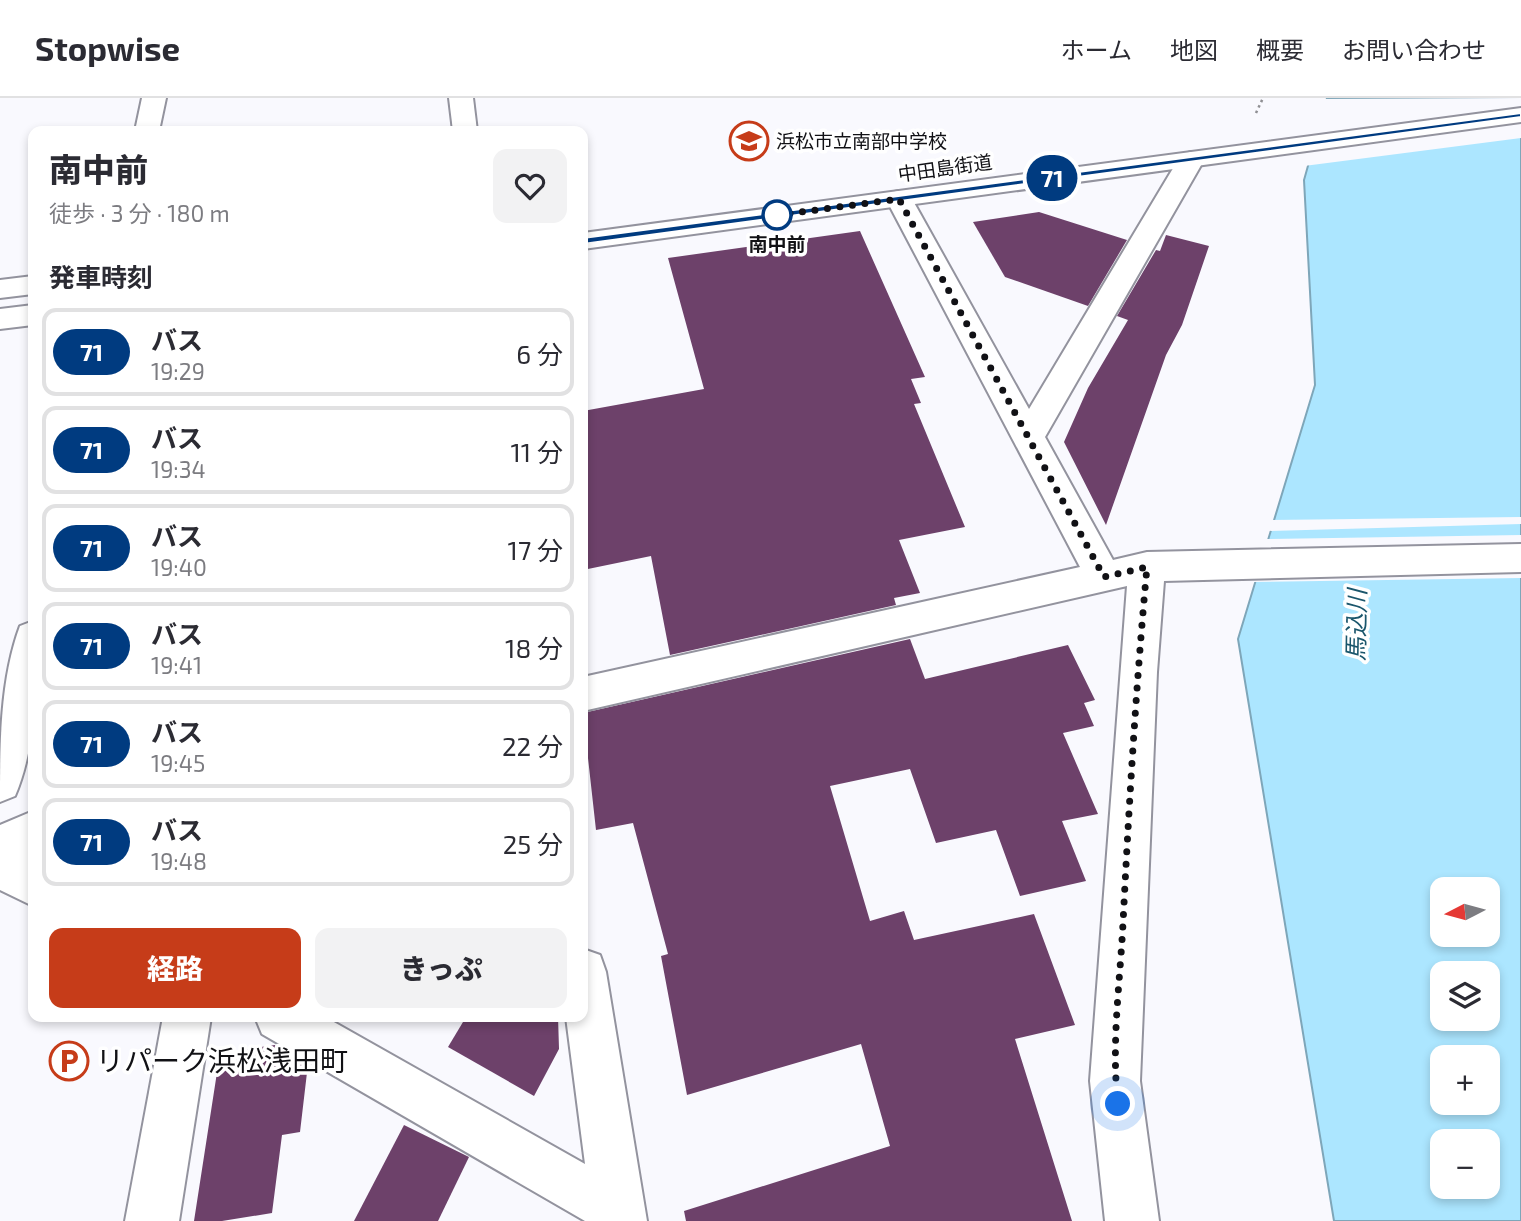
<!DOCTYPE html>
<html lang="ja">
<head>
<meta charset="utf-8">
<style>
	body { margin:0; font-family:"Exo 2","Noto Sans JP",sans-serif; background:#f2f2f3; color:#2b2b33; height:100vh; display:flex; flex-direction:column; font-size:26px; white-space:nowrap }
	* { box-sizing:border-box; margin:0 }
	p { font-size:23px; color:#7c7c81 }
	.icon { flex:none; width:38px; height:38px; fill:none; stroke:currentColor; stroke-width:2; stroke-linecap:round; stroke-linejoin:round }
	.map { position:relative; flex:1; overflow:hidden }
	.details { position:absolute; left:28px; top:28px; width:560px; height:896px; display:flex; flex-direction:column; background:#fff; border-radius:14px; box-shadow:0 4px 10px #0003 }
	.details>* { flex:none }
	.badge { padding:0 14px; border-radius:23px; font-size:24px; line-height:46px }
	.needle { width:46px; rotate:264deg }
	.buttons { position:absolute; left:1430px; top:779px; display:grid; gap:14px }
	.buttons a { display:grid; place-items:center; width:70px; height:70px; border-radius:14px; background:#fff; box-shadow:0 4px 10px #0003; font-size:35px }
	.you { position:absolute; width:35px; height:35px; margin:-18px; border:5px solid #fff; border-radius:50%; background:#1a73e8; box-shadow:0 0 0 10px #1a73e833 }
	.map>.badge { position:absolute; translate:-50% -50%; box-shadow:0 0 0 4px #fff }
	h2 { padding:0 21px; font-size:26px; line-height:63px }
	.round { display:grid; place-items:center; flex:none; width:74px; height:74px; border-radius:14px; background:#f2f2f3 }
	.overview { display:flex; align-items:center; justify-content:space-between; height:119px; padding:0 21px }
	h1 { font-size:33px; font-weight:800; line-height:52px }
	.cta { display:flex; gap:14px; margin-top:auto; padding:14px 21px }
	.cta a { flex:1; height:80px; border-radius:14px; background:#c63c19; color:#fff; font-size:28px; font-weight:800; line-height:80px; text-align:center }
	.cta a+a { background:#f2f2f3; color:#2b2b33 }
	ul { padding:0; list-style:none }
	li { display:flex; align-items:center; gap:21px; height:88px; margin:0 14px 10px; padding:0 7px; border:4px solid #e1e1e2; border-radius:14px }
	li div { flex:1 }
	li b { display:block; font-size:26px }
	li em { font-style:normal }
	li .badge { min-width:77px; font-weight:700; text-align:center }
	header { display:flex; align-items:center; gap:42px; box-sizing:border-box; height:98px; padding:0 35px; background:#fff; border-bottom:2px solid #e1e1e2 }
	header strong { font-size:33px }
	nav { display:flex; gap:38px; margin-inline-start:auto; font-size:24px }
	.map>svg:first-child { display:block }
</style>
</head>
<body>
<header>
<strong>Stopwise</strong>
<nav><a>ホーム</a><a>地図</a><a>概要</a><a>お問い合わせ</a></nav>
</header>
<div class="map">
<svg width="1521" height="1123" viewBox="0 0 1521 1123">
	<rect width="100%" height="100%" fill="#f9f9fe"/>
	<path fill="#ace6ff" stroke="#7ea6b9" stroke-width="2" fill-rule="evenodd" d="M1327 0H1521V1123H1334L1238 541 1315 287 1304 82ZM1442 791H1488V836H1442ZM1442 875H1488V920H1442ZM1442 959H1488V1004H1442ZM1442 1043H1488V1088H1442Z"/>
	<g fill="#f9f9fe">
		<polygon points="1521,0 1521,40 1304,68 1323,1"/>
		<polygon points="1521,419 1521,426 1267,433 1271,422"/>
		<polygon points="1521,437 1521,480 1252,484 1265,441"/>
	</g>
	<g fill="#6d416a">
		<polygon points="1039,114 1127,142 1088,208 1005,179 973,124"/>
		<polygon points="860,133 925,279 911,281 921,305 914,306 965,429 899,442 920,495 894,500 896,507 670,557 651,458 583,472 583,313 704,291 668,160"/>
		<polygon points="1166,137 1209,148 1182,227 1166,257 1106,427 1064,344 1088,290 1128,222 1117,218 1156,152 1160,153"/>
		<polygon points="910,541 925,581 1068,547 1095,602 1084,605 1094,628 1063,635 1098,716 1062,723 1086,783 1020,798 996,732 936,745 910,671 830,688 870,823 904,813 914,842 1034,816 1075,927 1015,941 1072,1123 686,1123 684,1113 890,1048 861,946 687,997 661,858 668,856 633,725 596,732 583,615"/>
		<polygon points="466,919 558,919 559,951 534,998 448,949"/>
		<polygon points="275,947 278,948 277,960 294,957 308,966 300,1034 282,1037 272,1115 222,1123 194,1123 220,955"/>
		<polygon points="404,1027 469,1059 438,1123 354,1123"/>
	</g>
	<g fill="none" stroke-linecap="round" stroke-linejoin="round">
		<defs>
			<g id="minor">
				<polygon points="142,0 166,0 159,33 135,33"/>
				<polygon points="449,0 473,0 477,33 453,33"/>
				<polygon points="1191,54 1200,57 1204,62 1045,339 1113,462 1147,454 1521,446 1521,474 1164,483 1157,574 1140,983 1159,1123 1105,1123 1090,983 1127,488 583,613 583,579 1080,469 886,101 890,95 899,93 908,95 912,101 1029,311 1178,62 1182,57"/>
				<path d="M33 523C36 580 38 644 15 698L0 704C0 645 0 582 20 528Z"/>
				<polygon points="33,713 33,756 28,758 33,762 33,808 0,792 0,727"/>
				<polygon points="583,851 600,857 606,874 647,1123 585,1123 262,936 255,919 325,919 585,1066 566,919 583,919"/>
				<polygon points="163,919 211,919 179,1123 125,1123"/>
			</g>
			<g id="tertiary">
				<polygon points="1521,10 1521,24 583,151 583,135"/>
				<polygon points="33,178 33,196 0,200 0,182"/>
				<polygon points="33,207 33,227 0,231 0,211"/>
			</g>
		</defs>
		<use href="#minor" stroke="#93939e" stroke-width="4"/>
		<use href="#tertiary" stroke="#93939e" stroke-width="4"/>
		<polyline stroke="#8f8f93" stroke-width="2.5" stroke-dasharray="2.5 3.5" stroke-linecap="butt" points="1256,15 1263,0"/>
		<use href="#minor" fill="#fff" fill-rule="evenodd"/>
		<use href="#tertiary" fill="#fff" fill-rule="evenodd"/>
	</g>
	<polygon fill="#003b80" stroke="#fff" stroke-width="2" points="1521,15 1521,19 583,146 578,143 583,140"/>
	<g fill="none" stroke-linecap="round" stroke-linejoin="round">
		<path stroke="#111115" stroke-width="7" stroke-dasharray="0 12.6" d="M777 117 771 118 899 101 1104 479 1147 469C1136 588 1129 707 1123 825 1120 885 1111 947 1118 1006"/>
	</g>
	<defs>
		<symbol id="school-ring" viewBox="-11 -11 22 22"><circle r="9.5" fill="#fff" stroke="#c63c19" stroke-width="1.5"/><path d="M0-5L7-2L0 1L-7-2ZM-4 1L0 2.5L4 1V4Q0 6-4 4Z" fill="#c63c19"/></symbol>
		<symbol id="parking-ring" viewBox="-11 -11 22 22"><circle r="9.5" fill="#fff" stroke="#c63c19" stroke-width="1.5"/><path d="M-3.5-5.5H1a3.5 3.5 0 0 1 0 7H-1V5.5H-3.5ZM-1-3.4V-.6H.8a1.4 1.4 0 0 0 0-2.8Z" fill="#c63c19"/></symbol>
	</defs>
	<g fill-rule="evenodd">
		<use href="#school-ring" x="727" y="21" width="44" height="44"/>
		<use href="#parking-ring" x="47" y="941" width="44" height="44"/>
	</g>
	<circle fill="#fff" stroke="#003b80" stroke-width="3.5" cx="777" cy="117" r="14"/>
	<g text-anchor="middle" stroke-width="7" stroke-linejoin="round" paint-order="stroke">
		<g font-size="19" fill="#111115" stroke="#fff" text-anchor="start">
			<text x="776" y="50">浜松市立南部中学校</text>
		</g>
		<g font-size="19" fill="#111115" stroke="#fff">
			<text transform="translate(945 70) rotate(-8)" y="7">中田島街道</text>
		</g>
		<g font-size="19" font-weight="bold" fill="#111115" stroke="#fff">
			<text x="777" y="153">南中前</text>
		</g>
		<g font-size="24" font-style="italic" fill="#1a566c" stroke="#fff">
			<text transform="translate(1357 527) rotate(-89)" y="8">馬込川</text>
		</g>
		<g font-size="28" fill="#111115" stroke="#fff" text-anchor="start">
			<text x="96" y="973">リパーク浜松浅田町</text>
		</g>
	</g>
</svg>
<div class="buttons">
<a><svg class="needle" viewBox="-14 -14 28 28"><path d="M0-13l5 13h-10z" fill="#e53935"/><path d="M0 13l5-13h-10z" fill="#7c7c81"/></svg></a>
<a><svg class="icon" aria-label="layers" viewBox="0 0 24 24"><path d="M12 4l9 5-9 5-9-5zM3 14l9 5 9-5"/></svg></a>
<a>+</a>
<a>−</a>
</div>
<div class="you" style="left:1118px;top:1006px"></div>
<b class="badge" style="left:1052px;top:80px;background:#003b80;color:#fff">71</b>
<section class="details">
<div class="overview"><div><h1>南中前</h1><p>徒歩 · 3 分 · 180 m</p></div><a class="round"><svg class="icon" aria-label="heart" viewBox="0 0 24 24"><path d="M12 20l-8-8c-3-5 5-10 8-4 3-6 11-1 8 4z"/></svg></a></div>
<h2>発車時刻</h2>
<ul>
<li><span class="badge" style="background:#003b80;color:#fff">71</span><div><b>バス</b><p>19:29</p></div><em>6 分</em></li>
<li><span class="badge" style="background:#003b80;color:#fff">71</span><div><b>バス</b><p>19:34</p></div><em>11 分</em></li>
<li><span class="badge" style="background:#003b80;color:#fff">71</span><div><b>バス</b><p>19:40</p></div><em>17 分</em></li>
<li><span class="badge" style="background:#003b80;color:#fff">71</span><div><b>バス</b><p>19:41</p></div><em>18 分</em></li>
<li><span class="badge" style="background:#003b80;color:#fff">71</span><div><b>バス</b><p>19:45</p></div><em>22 分</em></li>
<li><span class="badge" style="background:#003b80;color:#fff">71</span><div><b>バス</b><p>19:48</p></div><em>25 分</em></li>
</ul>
<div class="cta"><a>経路</a><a>きっぷ</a></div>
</section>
</div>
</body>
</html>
